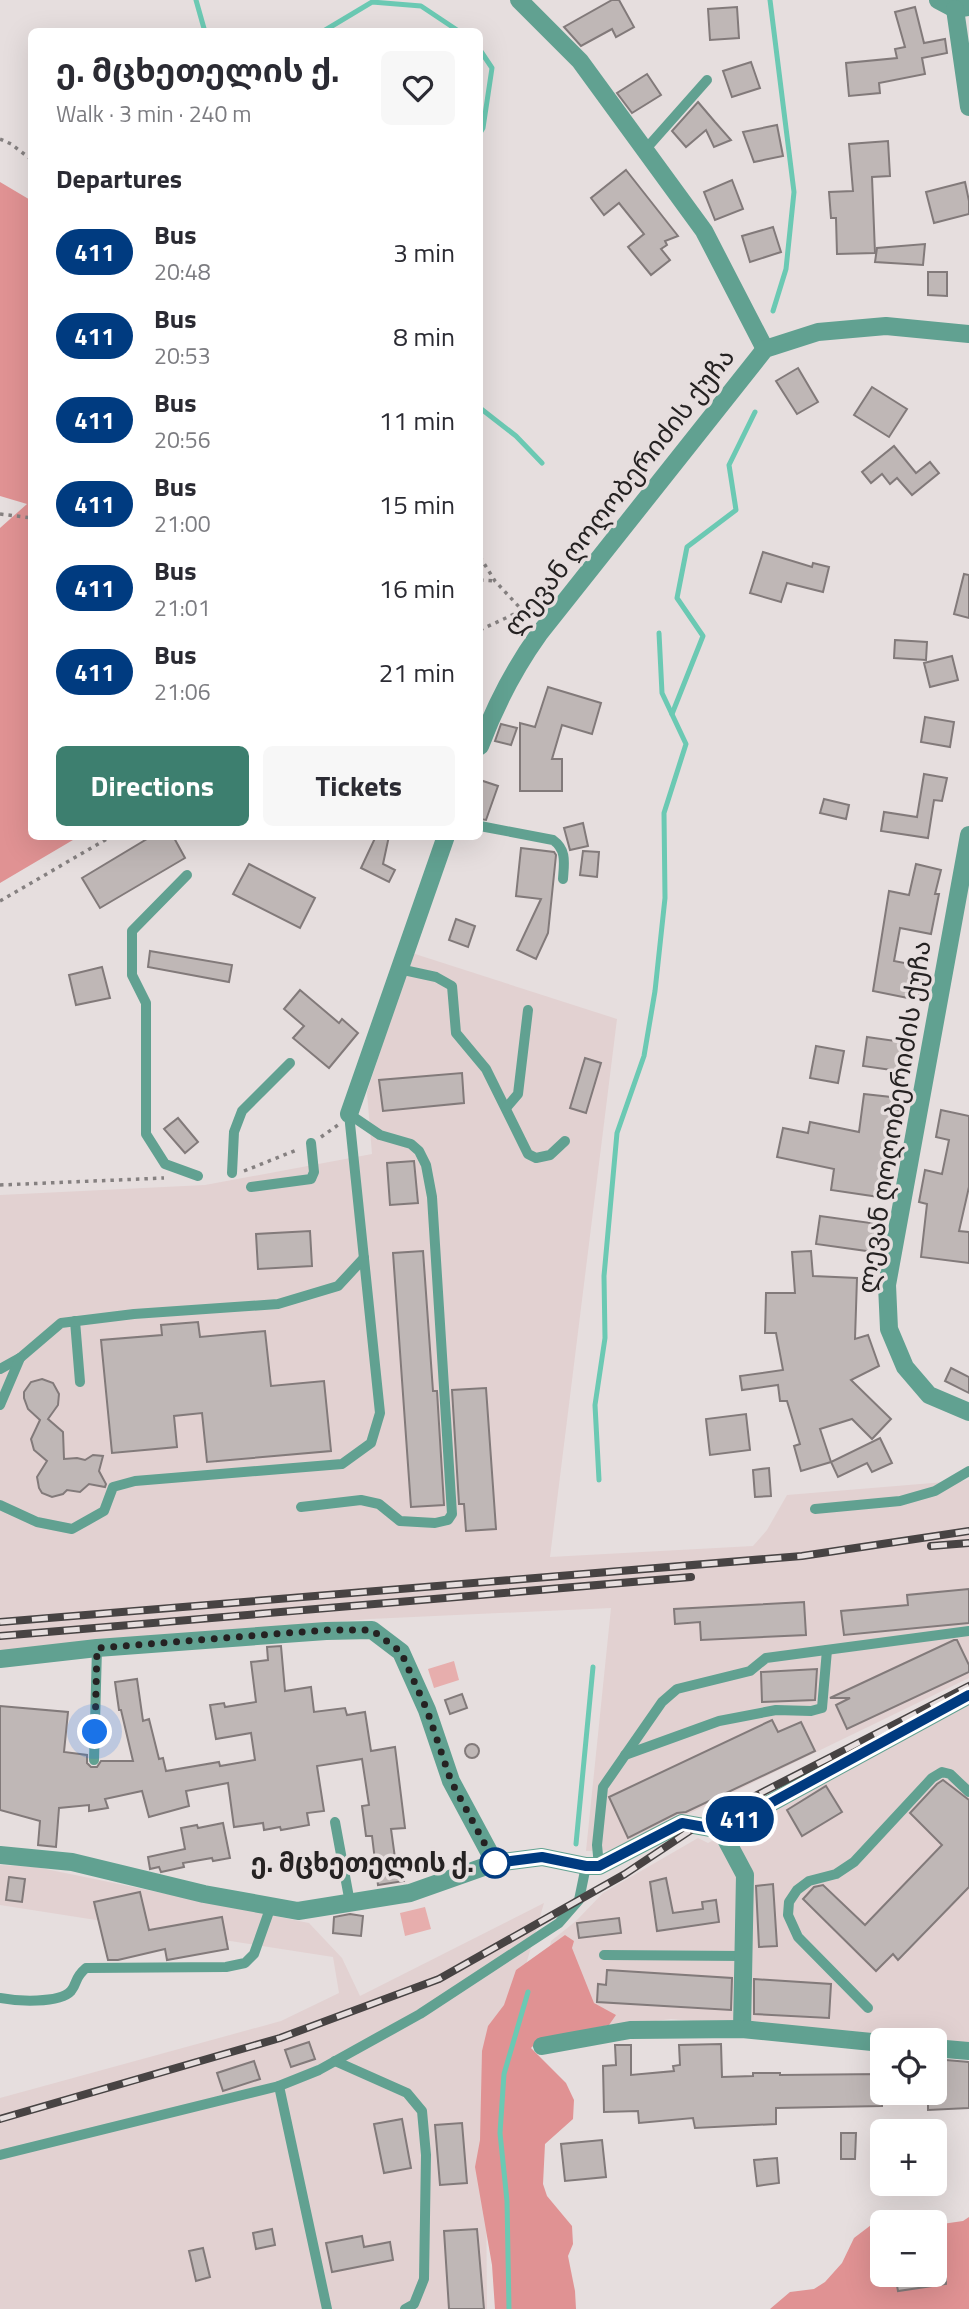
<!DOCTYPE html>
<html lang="en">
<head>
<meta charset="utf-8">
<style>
	body { margin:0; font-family:"Titillium Web","Noto Sans Georgian",sans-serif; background:#f7f7f7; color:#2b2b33; height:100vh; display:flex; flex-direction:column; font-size:26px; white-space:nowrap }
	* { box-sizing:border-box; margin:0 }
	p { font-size:23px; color:#7c7c81 }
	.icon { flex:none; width:38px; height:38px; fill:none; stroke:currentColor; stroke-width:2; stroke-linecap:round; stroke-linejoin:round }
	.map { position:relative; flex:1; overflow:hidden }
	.details { position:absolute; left:28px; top:28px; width:455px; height:812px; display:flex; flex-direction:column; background:#fff; border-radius:10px; box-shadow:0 7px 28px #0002 }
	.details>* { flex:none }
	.badge { padding:0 14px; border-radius:23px; font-size:24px; line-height:46px }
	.controls { position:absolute; left:870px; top:2028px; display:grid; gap:14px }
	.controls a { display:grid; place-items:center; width:77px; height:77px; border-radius:10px; background:#fff; box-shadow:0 7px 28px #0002; font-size:35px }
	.you { position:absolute; width:35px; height:35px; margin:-18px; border:5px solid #fff; border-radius:50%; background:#1a73e8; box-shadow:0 0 0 10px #1a73e833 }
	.map>.badge { position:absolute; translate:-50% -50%; box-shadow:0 0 0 4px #fff }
	h2 { padding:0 28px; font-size:26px; line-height:63px }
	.round { display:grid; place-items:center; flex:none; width:74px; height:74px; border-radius:10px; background:#f7f7f7 }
	.overview { display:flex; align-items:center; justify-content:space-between; height:119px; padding:0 28px }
	h1 { font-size:33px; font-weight:700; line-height:52px }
	.action { display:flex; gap:14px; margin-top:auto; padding:14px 28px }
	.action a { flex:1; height:80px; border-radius:10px; background:#3d7f6f; color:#fff; font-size:28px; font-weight:700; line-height:80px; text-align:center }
	.action a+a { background:#f7f7f7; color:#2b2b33 }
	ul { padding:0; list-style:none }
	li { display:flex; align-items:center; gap:21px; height:84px; padding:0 28px }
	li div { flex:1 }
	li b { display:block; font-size:26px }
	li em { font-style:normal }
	li .badge { min-width:77px; font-weight:700; text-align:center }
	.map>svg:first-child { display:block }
</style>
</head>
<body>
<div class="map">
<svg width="969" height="2309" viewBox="0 0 969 2309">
	<rect width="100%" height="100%" fill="#e6dede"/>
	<g fill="#e2d1d1">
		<polygon points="412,953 617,1019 550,1557 753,1546 767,1530 787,1495 969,1480 969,1678 614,1850 586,1851 611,1608 370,1619 0,1651 0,1195 205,1185 372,1154 367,1092"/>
		<polygon points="969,1704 969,2046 934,2040 911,2040 671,2019 532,2037 551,1941 576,1921 603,1893 698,1838 708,1843"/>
		<polygon points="0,1865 36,1867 309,1923 342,1958 360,1996 544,1903 525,1968 486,2180 487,2309 0,2309 0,2098 281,2021 339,1993 333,1957 0,1905"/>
	</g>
	<g fill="#e7aead">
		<polygon points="454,1661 459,1680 434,1688 428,1669"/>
		<polygon points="425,1907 431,1929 405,1936 400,1913"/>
	</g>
	<g fill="#e09293">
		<polygon points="0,182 32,201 32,836 78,837 0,883 0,528 27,504 0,496"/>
		<polygon points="565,1935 574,1941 572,1948 594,2003 616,2015 609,2025 539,2040 531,2048 566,2083 574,2100 573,2119 545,2144 543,2184 547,2196 572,2226 573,2244 568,2256 575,2291 576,2309 495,2309 492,2265 475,2167 480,2140 482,2051 488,2026 504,2005 516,1970"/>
		<polygon points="969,2217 969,2309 770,2309 790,2292 814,2289 825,2282 842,2263 854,2238 875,2222 885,2222 882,2222 882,2275 934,2275 935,2225 963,2221"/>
	</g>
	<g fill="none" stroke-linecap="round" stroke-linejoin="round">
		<g stroke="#6bc9b3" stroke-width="5">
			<polyline points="196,0 205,32"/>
			<polyline points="770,0 794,192 786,269 773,311"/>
			<polyline points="322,32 372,2 421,6 460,32"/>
			<polyline points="480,50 492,68 483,128 480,133"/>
			<polyline points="480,408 516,436 542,463"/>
			<polyline points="672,714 703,636 677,598 687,547 736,510 729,465 755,412"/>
			<polyline points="599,1480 595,1405 605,1338 604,1276 617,1133 644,1056 655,991 665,898 664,813 686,744 662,693 659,633"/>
			<polyline points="576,1844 593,1667"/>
			<polyline points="509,2309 507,2201 500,2133 504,2074 528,1992"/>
		</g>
	</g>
	<g fill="#bfb7b6" stroke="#827a7a" stroke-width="2">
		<polygon points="612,0 619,0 634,27 616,37 612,29 581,46 564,27"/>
		<polygon points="737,7 739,38 710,40 708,9"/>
		<polygon points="915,7 924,43 945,39 947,53 922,58 925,74 879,83 880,93 849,96 846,63 897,58 895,49 905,47 895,12"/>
		<polygon points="751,62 760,88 732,97 723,71"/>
		<polygon points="647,74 661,95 632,113 617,93"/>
		<polygon points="698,102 715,122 731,140 714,147 706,130 686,147 672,131"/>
		<polygon points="777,125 783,156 754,162 743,132"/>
		<polygon points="888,141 890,176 872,177 875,253 837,254 836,218 831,218 829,192 853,191 849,144"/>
		<polygon points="626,170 678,236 665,241 667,245 661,249 670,260 651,275 628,247 644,234 619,203 604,215 591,198"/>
		<polygon points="732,180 743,209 715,220 704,192"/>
		<polygon points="965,182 969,201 969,214 934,223 926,192"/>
		<polygon points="773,227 781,252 750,262 742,236"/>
		<polygon points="925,244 923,265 875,262 877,248"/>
		<polygon points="928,272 947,272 947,296 928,295"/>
		<polygon points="798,368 818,402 797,414 776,381"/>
		<polygon points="872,387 907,409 889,437 854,415"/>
		<polygon points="894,446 916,473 930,462 939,473 912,495 897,478 890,484 882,474 871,483 862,472"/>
		<polygon points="763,552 812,567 813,563 829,567 823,592 787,583 781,602 750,593"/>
		<polygon points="964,574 969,575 969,618 954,614"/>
		<polygon points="895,640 927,642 926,660 894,658"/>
		<polygon points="952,656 958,680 930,687 924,663"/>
		<polygon points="548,687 601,703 592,734 562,725 552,759 562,759 562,791 520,791 520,723 535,727"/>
		<polygon points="925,717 954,722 950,747 921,742"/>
		<polygon points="501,724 517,728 511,745 495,741"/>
		<polygon points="924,774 947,778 942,801 934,800 928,838 881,831 884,812 917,817"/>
		<polygon points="480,780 498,786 486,820 480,819"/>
		<polygon points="824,799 849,805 846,819 820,813"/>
		<polygon points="583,823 588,846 570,850 564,828"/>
		<polygon points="152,836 173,836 185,858 100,908 82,878"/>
		<polygon points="376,836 389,836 383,864 395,870 389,882 361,868"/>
		<polygon points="521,848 554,852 556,855 548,933 536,959 517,950 541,899 516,896"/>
		<polygon points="583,851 599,852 597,877 580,875"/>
		<polygon points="249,864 315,898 300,928 233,894"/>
		<polygon points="916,864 941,870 935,894 939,894 931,934 900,928 894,961 925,967 918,1000 873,991 889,891 909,895"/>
		<polygon points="456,919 475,926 468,947 449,940"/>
		<polygon points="150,951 232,965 229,982 148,967"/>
		<polygon points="102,967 110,998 76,1005 69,975"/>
		<polygon points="300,990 339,1023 342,1019 358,1033 329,1068 293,1038 304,1026 284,1009"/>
		<polygon points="867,1037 910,1043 906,1072 863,1066"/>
		<polygon points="816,1046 844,1051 838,1083 810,1078"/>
		<polygon points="585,1058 601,1063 586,1113 570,1108"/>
		<polygon points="462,1073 464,1103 383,1111 379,1080"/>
		<polygon points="864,1094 900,1098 897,1124 891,1124 882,1170 890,1171 886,1198 831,1190 834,1169 777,1157 783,1128 808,1133 810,1122 859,1132"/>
		<polygon points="941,1110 969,1116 969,1187 959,1231 969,1232 969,1263 921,1257 927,1204 919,1202 925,1170 942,1174 949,1140 936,1137"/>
		<polygon points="178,1118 198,1142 185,1153 164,1129"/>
		<polygon points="414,1161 418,1203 390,1205 387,1163"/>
		<polygon points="820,1216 878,1224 874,1252 816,1244"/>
		<polygon points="310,1231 312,1266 258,1269 256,1234"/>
		<polygon points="423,1251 433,1391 437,1391 444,1505 411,1507 393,1253"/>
		<polygon points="811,1251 813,1276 857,1278 855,1339 868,1335 879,1366 851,1380 891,1419 872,1439 852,1419 820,1429 831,1462 801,1471 794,1446 800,1444 787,1401 780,1401 778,1385 742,1390 740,1376 783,1370 776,1333 765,1333 766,1293 795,1293 792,1252"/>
		<polygon points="198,1322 200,1337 265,1331 271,1386 324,1381 331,1451 207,1462 202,1413 174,1416 177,1447 112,1453 101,1340 162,1335 161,1325"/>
		<polygon points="951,1368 969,1377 969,1393 945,1381"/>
		<polygon points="42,1379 53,1383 59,1394 58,1405 48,1419 63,1432 64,1459 77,1458 85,1460 93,1455 103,1456 99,1471 106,1484 105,1487 89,1484 80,1492 67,1490 63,1494 52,1497 42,1493 39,1488 37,1477 47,1461 34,1450 31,1439 40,1420 28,1409 24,1398 24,1392 31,1382"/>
		<polygon points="486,1388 496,1529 466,1531 464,1504 459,1504 452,1390"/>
		<polygon points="746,1414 750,1450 710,1455 706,1419"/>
		<polygon points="880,1438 892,1463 872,1472 867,1463 838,1477 831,1462"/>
		<polygon points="769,1468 771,1496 755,1497 753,1470"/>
		<polygon points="969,1589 969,1623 844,1635 841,1611 908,1605 907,1595"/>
		<polygon points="804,1602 806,1635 701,1640 700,1622 675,1624 674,1609"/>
		<polygon points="954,1640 957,1640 969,1665 969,1672 847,1729 836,1705 850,1698 830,1698"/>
		<polygon points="281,1646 285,1691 311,1687 314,1712 345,1708 347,1715 365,1712 371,1751 395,1747 405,1828 391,1829 395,1858 401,1858 404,1881 378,1885 372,1836 366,1836 362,1806 369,1805 362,1759 317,1766 324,1811 307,1813 309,1825 281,1830 280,1827 264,1830 263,1823 234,1827 228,1783 186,1791 189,1806 149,1817 142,1791 105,1799 108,1808 89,1811 89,1805 59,1808 56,1847 38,1845 40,1821 0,1810 0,1706 68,1712 64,1752 87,1755 87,1763 91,1767 97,1767 101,1761 133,1761 121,1710 119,1710 115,1682 137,1679 143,1721 149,1719 159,1759 163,1758 166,1771 219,1762 220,1766 255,1760 251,1733 216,1739 210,1705 224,1703 225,1707 256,1702 251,1662 268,1660 267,1647"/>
		<polygon points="817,1669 815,1700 762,1702 761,1672"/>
		<polygon points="462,1694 467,1708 450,1714 445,1700"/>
		<polygon points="772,1720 778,1732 801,1722 815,1751 686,1812 677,1813 628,1838 609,1797"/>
		<circle cx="472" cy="1751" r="7"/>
		<polygon points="943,1780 969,1800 969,1887 898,1960 893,1954 876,1971 803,1899 814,1887 823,1885 865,1925 942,1845 910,1813 937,1784"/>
		<polygon points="826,1786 842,1812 802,1836 787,1810"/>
		<polygon points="223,1823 230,1858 213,1861 212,1858 183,1863 184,1867 161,1872 159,1867 150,1869 148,1857 185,1849 181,1828 197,1825 198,1828"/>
		<polygon points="9,1877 25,1879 22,1902 6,1900"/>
		<polygon points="666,1878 673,1913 703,1909 702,1902 716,1900 719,1922 657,1931 650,1882"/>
		<polygon points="773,1884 777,1946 759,1947 756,1886"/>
		<polygon points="140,1892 149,1930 222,1917 228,1949 167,1960 165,1949 118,1960 108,1960 94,1902"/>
		<polygon points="350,1914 363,1916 361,1936 333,1933 334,1917"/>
		<polygon points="619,1918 621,1933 579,1938 577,1923"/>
		<polygon points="607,1970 732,1978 731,2010 597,2002 598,1984 606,1985"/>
		<polygon points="754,1979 831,1984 829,2018 754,2014"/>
		<polygon points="309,2042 315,2059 291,2067 285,2050"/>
		<polygon points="721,2044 722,2077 753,2076 753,2073 780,2073 780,2075 882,2074 882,2106 776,2108 776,2124 695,2128 693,2118 639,2123 638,2111 604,2112 603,2066 616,2065 615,2045 631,2045 631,2075 674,2071 673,2066 680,2065 679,2045"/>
		<polygon points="934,2059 969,2062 969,2108 928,2110 928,2093 934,2093"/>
		<polygon points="254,2061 260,2079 223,2091 217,2073"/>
		<polygon points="402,2119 411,2168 384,2173 374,2124"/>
		<polygon points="462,2123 467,2183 440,2185 435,2125"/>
		<polygon points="841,2133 856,2133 855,2159 841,2159"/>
		<polygon points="602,2140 606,2177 565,2181 561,2144"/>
		<polygon points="777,2158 779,2183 757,2186 754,2160"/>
		<polygon points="272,2229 275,2245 256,2249 253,2233"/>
		<polygon points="477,2229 484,2309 449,2309 444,2231"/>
		<polygon points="362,2236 364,2247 390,2242 393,2260 332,2272 326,2243"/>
		<polygon points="203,2248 210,2277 196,2281 189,2251"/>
		<polygon points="895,2275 946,2275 946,2284 898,2291"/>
	</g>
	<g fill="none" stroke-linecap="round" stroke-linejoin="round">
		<g stroke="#858080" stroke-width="3.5" stroke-dasharray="3.5 5" stroke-linecap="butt">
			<polyline points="0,139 11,144 32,160"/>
			<polyline points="0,514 32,518"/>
			<polyline points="480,557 495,581 522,610"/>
			<polyline points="480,580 495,581"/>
			<polyline points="480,630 523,610 528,619"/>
			<polyline points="0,901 112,836"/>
			<polyline points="321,1137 338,1125"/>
			<polyline points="244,1171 299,1149"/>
			<polyline points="0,1185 164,1178"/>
		</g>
		<g stroke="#61a191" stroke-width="10">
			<polyline points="645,150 707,80"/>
			<path d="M480 826 553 840C567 850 564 863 563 879"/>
			<polyline points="187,875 132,931 132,975 146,1003 146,1134 165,1164 198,1176"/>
			<polyline points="399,969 436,977 452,986 456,1033 486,1069 528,1154 536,1158 550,1155 565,1141"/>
			<polyline points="506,1108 518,1094 528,1010"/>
			<polyline points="232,1173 234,1132 242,1111 290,1063"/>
			<polyline points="251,1187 311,1179 314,1172 311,1143"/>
			<polyline points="75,1321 80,1382"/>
			<polyline points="0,1369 20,1358 61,1323 134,1314 278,1304 338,1286 364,1258"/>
			<polyline points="0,1405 20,1358"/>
			<polyline points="0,1505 37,1522 72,1529 104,1511 113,1487 135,1481 342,1464 371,1443 380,1413 349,1114"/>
			<polyline points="301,1507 361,1500 379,1504 400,1521 435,1523 448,1520 452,1514 432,1197 426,1165 419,1151 411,1144 380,1135 349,1114"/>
			<polyline points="815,1509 900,1501 935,1491 969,1471"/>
			<polyline points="625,1755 719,1721 776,1710 811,1711 822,1708 827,1650"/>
			<polyline points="94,1760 97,1648"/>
			<polyline points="335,1822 350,1903"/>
			<polyline points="599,1866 597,1845 603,1787 662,1702 677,1689 750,1671 766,1658 969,1631"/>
			<polyline points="604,1955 743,1956"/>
			<path d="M0 1998C16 2001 59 2004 71 1991 78 1982 74 1978 86 1968L226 1967 245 1963 254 1954 271 1906"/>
			<polyline points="868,2008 798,1937 788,1915 789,1902 797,1890 809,1881 836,1874 854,1862 932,1778 942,1772 950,1774 969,1792"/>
			<polyline points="335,2061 407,2093 422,2111 426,2155 424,2279 414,2304 405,2309"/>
			<polyline points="279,2086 327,2309"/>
			<polyline points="0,2155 279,2086 319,2070 420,2014 559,1923 579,1900 586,1866"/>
		</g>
		<g stroke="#61a191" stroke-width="18">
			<polyline points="519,0 580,61 704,231 765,349"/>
			<polyline points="938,0 955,9 969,7"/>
			<polyline points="955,9 969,107"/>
			<path d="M480 746C495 706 514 669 539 634L765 349 818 332 886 326 969 334"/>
			<polyline points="969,835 887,1285 889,1329 905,1367 929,1395 969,1412"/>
			<polyline points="349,1114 446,836"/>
			<polyline points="0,1659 97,1648 326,1631 372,1630 401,1652 427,1710 451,1781 495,1863"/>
			<polyline points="721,1830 745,1875 742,2029"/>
			<polyline points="0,1855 72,1862 204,1894 298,1911 410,1893 495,1863 542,1857 586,1866 599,1866 682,1823 721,1830 969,1695"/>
			<polyline points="542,2046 630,2030 742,2029 882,2043"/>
			<polyline points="934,2048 969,2051"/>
		</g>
		<defs>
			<g id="rail">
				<polyline points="931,1546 969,1543"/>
				<polyline points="0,1622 802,1556 969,1531"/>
				<polyline points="0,1636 691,1577"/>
				<polyline points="0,2119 280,2038 439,1979 625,1874 697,1826 969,1686"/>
			</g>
		</defs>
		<use href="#rail" stroke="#474343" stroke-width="8"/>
		<use href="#rail" stroke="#e6dede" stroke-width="5" stroke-dasharray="16" stroke-linecap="butt"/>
	</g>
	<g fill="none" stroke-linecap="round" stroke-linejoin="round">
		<defs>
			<polyline id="line" points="495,1863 542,1857 586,1866 599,1866 682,1823 721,1830 969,1695"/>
		</defs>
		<use href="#line" stroke="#fff" stroke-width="16"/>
		<use href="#line" stroke="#003b80" stroke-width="10"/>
		<polyline stroke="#252222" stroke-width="7" stroke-dasharray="0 12.6" points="95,1732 97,1648 326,1630 372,1630 401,1652 427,1710 451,1781 495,1863"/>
	</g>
	<circle fill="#fff" stroke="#003b80" stroke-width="3.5" cx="495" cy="1863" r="14"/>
	<g text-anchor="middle" stroke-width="7" stroke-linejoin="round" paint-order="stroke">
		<g font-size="26" fill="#252222" stroke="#e6dede">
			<text transform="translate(619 492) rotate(-52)" y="9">ლევან ღოღობერიძის ქუჩა</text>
			<text transform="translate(894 1117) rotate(-81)" y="9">ლევან ღოღობერიძის ქუჩა</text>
		</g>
		<g font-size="26" font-weight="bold" fill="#252222" stroke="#e6dede" text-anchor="end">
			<text x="474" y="1872">ე. მცხეთელის ქ.</text>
		</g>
	</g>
</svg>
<div class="controls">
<a><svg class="icon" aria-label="locate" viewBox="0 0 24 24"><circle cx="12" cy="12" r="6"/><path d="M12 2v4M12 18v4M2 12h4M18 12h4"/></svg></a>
<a>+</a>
<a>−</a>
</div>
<div class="you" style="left:95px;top:1732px"></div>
<b class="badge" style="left:740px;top:1819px;background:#003b80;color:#fff">411</b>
<section class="details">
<div class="overview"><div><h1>ე. მცხეთელის ქ.</h1><p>Walk · 3 min · 240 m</p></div><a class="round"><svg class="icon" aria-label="heart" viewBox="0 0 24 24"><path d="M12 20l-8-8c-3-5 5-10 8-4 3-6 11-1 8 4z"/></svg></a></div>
<h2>Departures</h2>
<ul>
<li><span class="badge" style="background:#003b80;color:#fff">411</span><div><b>Bus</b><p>20:48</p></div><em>3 min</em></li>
<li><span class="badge" style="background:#003b80;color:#fff">411</span><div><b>Bus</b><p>20:53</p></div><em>8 min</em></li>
<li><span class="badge" style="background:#003b80;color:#fff">411</span><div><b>Bus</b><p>20:56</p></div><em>11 min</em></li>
<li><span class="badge" style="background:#003b80;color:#fff">411</span><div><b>Bus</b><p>21:00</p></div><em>15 min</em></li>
<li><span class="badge" style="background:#003b80;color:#fff">411</span><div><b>Bus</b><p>21:01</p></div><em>16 min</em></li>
<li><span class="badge" style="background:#003b80;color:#fff">411</span><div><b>Bus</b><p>21:06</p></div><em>21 min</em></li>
</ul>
<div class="action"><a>Directions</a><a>Tickets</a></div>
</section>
</div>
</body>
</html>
